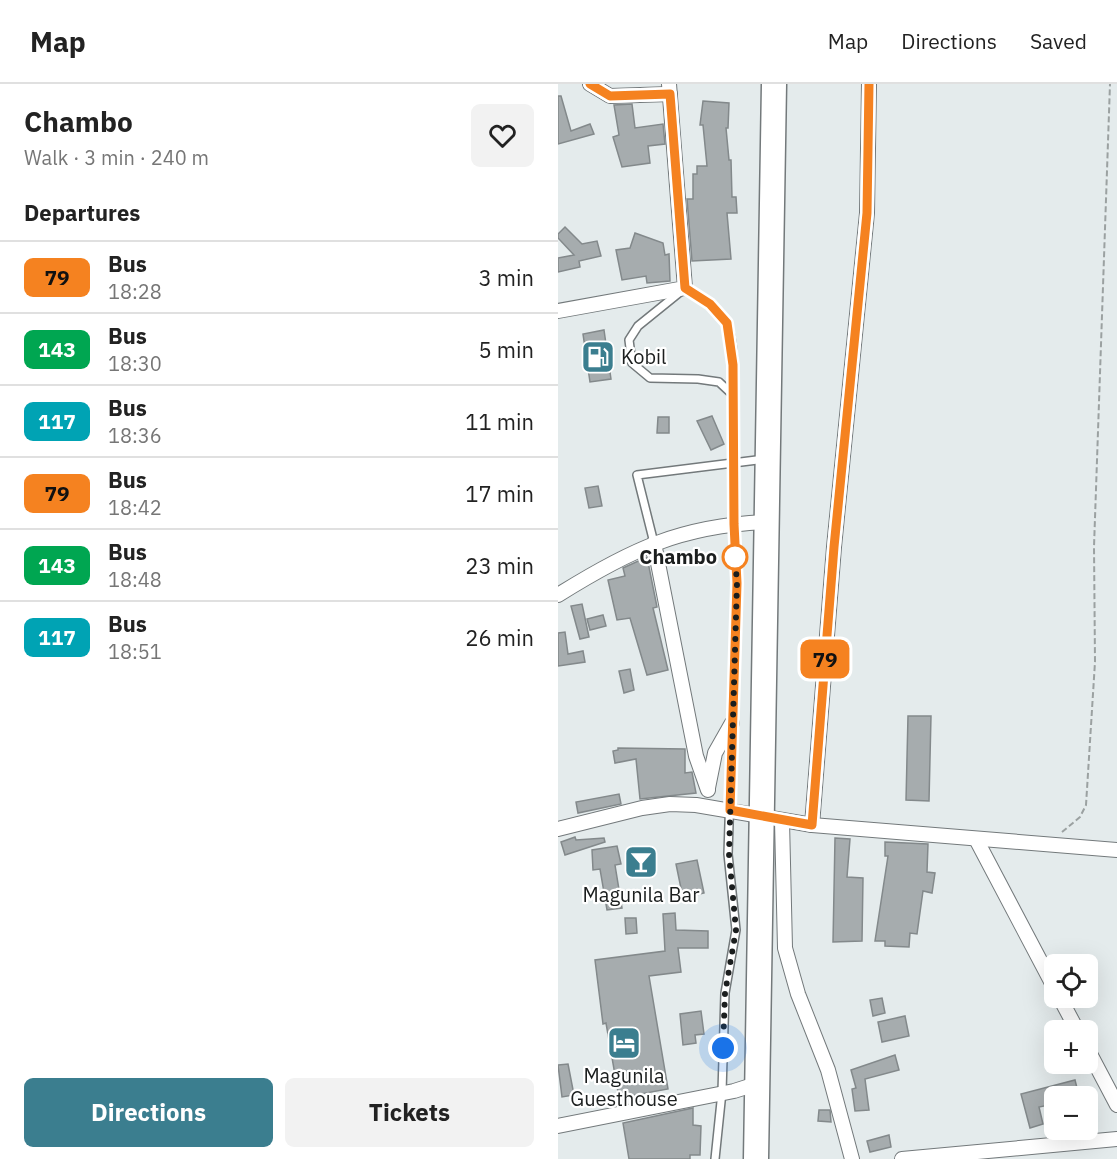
<!DOCTYPE html>
<html lang="en">
<head>
<meta charset="utf-8">
<style>
	body { margin:0; font-family:"IBM Plex Sans",sans-serif; background:#f2f2f2; color:#222; height:100vh; display:flex; flex-direction:column; font-size:22px; white-space:nowrap }
	* { box-sizing:border-box; margin:0 }
	p { font-size:20px; color:#767676 }
	.icon { flex:none; width:33px; height:33px; fill:none; stroke:currentColor; stroke-width:2; stroke-linecap:round; stroke-linejoin:round }
	.map { position:relative; flex:1; overflow:hidden }
	.details { display:flex; flex-direction:column; background:#fff; width:558px }
	.details>* { flex:none }
	.badge { padding:0 12px; border-radius:9px; font-size:21px; line-height:39px }
	.controls { position:absolute; left:486px; top:870px; display:grid; gap:12px }
	.controls a { display:grid; place-items:center; width:54px; height:54px; border-radius:9px; background:#fff; box-shadow:0 6px 24px #0002; font-size:30px }
	.you { position:absolute; width:30px; height:30px; margin:-15px; border:4px solid #fff; border-radius:50%; background:#1a73e8; box-shadow:0 0 0 9px #1a73e833 }
	.map>.badge { position:absolute; translate:-50% -50%; box-shadow:0 0 0 3px #fff }
	h2 { padding:0 24px; font-size:22px; line-height:54px }
	.round { display:grid; place-items:center; flex:none; width:63px; height:63px; border-radius:9px; background:#f2f2f2 }
	.overview { display:flex; align-items:center; justify-content:space-between; height:102px; padding:0 24px }
	h1 { font-size:28px; font-weight:700; line-height:45px }
	.cta { display:flex; gap:12px; margin-top:auto; padding:12px 24px }
	.cta a { flex:1; height:69px; border-radius:9px; background:#3b7e8f; color:#fff; font-size:24px; font-weight:700; line-height:69px; text-align:center }
	.cta a+a { background:#f2f2f2; color:#222 }
	ul { padding:0; list-style:none }
	li { display:flex; align-items:center; gap:18px; height:72px; padding:0 24px; border-top:2px solid #e0e0e0 }
	li div { flex:1 }
	li b { display:block; font-size:22px }
	li em { font-style:normal }
	li .badge { min-width:66px; font-weight:700; text-align:center }
	header { display:flex; align-items:center; gap:36px; box-sizing:border-box; height:84px; padding:0 30px; background:#fff; border-bottom:2px solid #e0e0e0 }
	header strong { font-size:28px }
	nav { display:flex; gap:33px; margin-inline-start:auto; font-size:21px }
	main { display:flex; flex:1; min-height:0 }
	.map>svg:first-child { display:block }
</style>
</head>
<body>
<header>
<strong>Map</strong>
<nav><a>Map</a><a>Directions</a><a>Saved</a></nav>
</header>
<main>
<section class="details">
<div class="overview"><div><h1>Chambo</h1><p>Walk · 3 min · 240 m</p></div><a class="round"><svg class="icon" aria-label="heart" viewBox="0 0 24 24"><path d="M12 20l-8-8c-3-5 5-10 8-4 3-6 11-1 8 4z"/></svg></a></div>
<h2>Departures</h2>
<ul>
<li><span class="badge" style="background:#f58220;color:#111">79</span><div><b>Bus</b><p>18:28</p></div><em>3 min</em></li>
<li><span class="badge" style="background:#00a651;color:#fff">143</span><div><b>Bus</b><p>18:30</p></div><em>5 min</em></li>
<li><span class="badge" style="background:#00a3b4;color:#fff">117</span><div><b>Bus</b><p>18:36</p></div><em>11 min</em></li>
<li><span class="badge" style="background:#f58220;color:#111">79</span><div><b>Bus</b><p>18:42</p></div><em>17 min</em></li>
<li><span class="badge" style="background:#00a651;color:#fff">143</span><div><b>Bus</b><p>18:48</p></div><em>23 min</em></li>
<li><span class="badge" style="background:#00a3b4;color:#fff">117</span><div><b>Bus</b><p>18:51</p></div><em>26 min</em></li>
</ul>
<div class="cta"><a>Directions</a><a>Tickets</a></div>
</section>
<div class="map">
<svg width="559" height="1075" viewBox="0 0 559 1075">
	<rect width="100%" height="100%" fill="#e4ebec"/>
	<g fill="#a6acae" stroke="#83898b" stroke-width="1.5">
		<polygon points="0,12 3,12 13,47 32,40 36,50 0,60"/>
		<polygon points="145,17 171,19 170,44 168,44 171,76 173,76 174,113 178,113 179,129 169,129 173,175 134,177 129,115 135,115 135,90 139,90 139,82 149,82 145,41 142,41"/>
		<polygon points="74,20 77,44 105,40 107,60 90,62 92,79 64,83 55,53 61,51 56,21"/>
		<polygon points="7,143 24,160 39,157 43,172 21,177 22,183 0,188 0,174 16,171 0,154 0,150"/>
		<polygon points="77,149 105,159 107,171 111,170 112,197 89,199 88,192 64,196 58,166 72,164"/>
		<polygon points="46,246 53,295 32,298 25,250"/>
		<polygon points="154,332 166,360 153,366 139,337"/>
		<polygon points="100,333 111,333 111,349 99,349"/>
		<polygon points="40,402 44,422 31,424 27,404"/>
		<polygon points="89,473 99,523 95,524 110,586 89,591 72,534 59,536 50,496 67,492 65,484"/>
		<polygon points="24,520 31,553 22,555 13,522"/>
		<polygon points="45,531 48,542 32,546 29,535"/>
		<polygon points="7,548 10,570 25,567 27,578 0,582 0,549"/>
		<polygon points="72,585 76,606 66,609 61,587"/>
		<polygon points="350,632 373,632 371,717 348,716"/>
		<polygon points="60,664 127,665 127,689 134,688 138,709 82,715 78,675 57,679 55,667 60,666"/>
		<polygon points="61,710 63,720 20,729 18,718"/>
		<polygon points="17,753 18,756 46,754 47,758 7,771 3,758"/>
		<polygon points="277,754 292,755 289,793 305,794 304,857 275,858"/>
		<polygon points="327,758 370,760 369,788 377,789 374,809 365,807 359,850 352,849 351,863 327,862 327,857 317,857 330,772 327,772"/>
		<polygon points="59,762 63,780 57,781 64,824 49,826 42,785 35,786 34,766"/>
		<polygon points="139,776 146,809 125,814 118,780"/>
		<polygon points="117,829 118,846 150,847 150,864 120,864 123,888 91,892 110,1005 61,1014 48,939 45,940 37,876 107,867 105,830"/>
		<polygon points="67,834 78,834 79,849 68,850"/>
		<polygon points="324,914 327,929 315,932 312,916"/>
		<polygon points="143,927 146,950 137,951 138,959 125,961 122,930"/>
		<polygon points="347,932 351,952 324,958 320,938"/>
		<polygon points="337,971 341,986 307,995 311,1026 297,1027 294,1005 298,1004 293,986"/>
		<polygon points="10,980 16,1011 4,1013 0,981"/>
		<polygon points="517,996 521,1012 496,1012 496,1020 481,1023 485,1040 472,1044 463,1010"/>
		<polygon points="135,1024 135,1041 143,1042 142,1071 132,1071 132,1075 71,1075 65,1039"/>
		<polygon points="261,1026 272,1026 273,1038 260,1037"/>
		<polygon points="331,1051 333,1063 312,1068 309,1057"/>
	</g>
	<g fill="none" stroke-linecap="round" stroke-linejoin="round">
		<defs>
			<g id="service">
				<polyline points="96,459 79,391 207,375"/>
				<path d="M157 1075 164 1008 167 909 178 846 170 770 179 499 176 440V312L161 298 140 295 92 294 74 279 71 256 80 242 127 204C142 213 157 222 167 237 177 251 176 294 176 312"/>
			</g>
			<g id="minor">
				<polyline points="32,0 52,12 112,10"/>
				<polyline points="0,227 127,204 111,0"/>
				<polyline points="96,459 138,672 150,706"/>
				<path d="M0 511C72 466 122 442 208 438"/>
				<polyline points="150,704 157,669 174,639"/>
				<polyline points="224,737 227,864 240,910 270,986 294,1075"/>
				<polyline points="254,741 276,463 309,129 311,0"/>
				<polyline points="0,745 84,724 112,720 138,721 254,741 559,766"/>
				<polyline points="418,755 496,903"/>
				<polyline points="502,914 519,946"/>
				<polyline points="530,966 559,1021"/>
				<polyline points="0,1042 176,1007 198,1000"/>
				<polyline points="344,1075 559,1055"/>
			</g>
			<polyline id="trunk" points="198,1075 216,0"/>
		</defs>
		<use href="#service" stroke="#73797b" stroke-width="10"/>
		<use href="#minor" stroke="#73797b" stroke-width="16"/>
		<use href="#trunk" stroke="#73797b" stroke-width="27"/>
		<polyline stroke="#9ba1a1" stroke-width="2" stroke-dasharray="6 3" stroke-linecap="butt" points="504,748 522,733 528,721 537,578 536,463 552,0"/>
		<use href="#service" stroke="#fff" stroke-width="7"/>
		<use href="#minor" stroke="#fff" stroke-width="14"/>
		<use href="#trunk" stroke="#fff" stroke-width="24"/>
	</g>
	<g fill="none" stroke-linecap="round" stroke-linejoin="round">
		<defs>
			<polyline id="line" points="32,0 52,12 112,10 127,204 152,220 169,239 175,281 176,440 179,499 172,726 254,741 276,463 309,129 311,0"/>
		</defs>
		<use href="#line" stroke="#fff" stroke-width="14"/>
		<use href="#line" stroke="#f58220" stroke-width="9"/>
		<polyline stroke="#1b1e1e" stroke-width="6" stroke-dasharray="0 10.8" points="165,964 167,909 178,846 171,770 179,499 177,473"/>
	</g>
	<defs>
		<symbol id="fuel-square" viewBox="-11 -11 22 22"><rect x="-9" y="-9" width="18" height="18" rx="4" fill="#3b7e8f" stroke="#fff"/><path d="M-5.5-6h7V0h2V4h1.3V-2.5L3-4.5l.8-.8L6-3V5H2.5V1h-1V6h-7ZM-4.2-4.7v3.2H.2V-4.7Z" fill="#fff"/></symbol>
		<symbol id="bar-square" viewBox="-11 -11 22 22"><rect x="-9" y="-9" width="18" height="18" rx="4" fill="#3b7e8f" stroke="#fff"/><path d="M-6-5H6L.8 .8V4.5H3.5V6h-7V4.5H-.8V.8Z" fill="#fff"/></symbol>
		<symbol id="hotel-square" viewBox="-11 -11 22 22"><rect x="-9" y="-9" width="18" height="18" rx="4" fill="#3b7e8f" stroke="#fff"/><path d="M-6-4.5h1.5V1H6V5H4.5V3h-9V5H-6ZM-4 0a1.8 1.8 0 1 1 3.6 0ZM.5 0V-2.5h3Q6-2.5 6 0Z" fill="#fff"/></symbol>
	</defs>
	<g fill-rule="evenodd">
		<use href="#fuel-square" x="21" y="254" width="38" height="38"/>
		<use href="#bar-square" x="64" y="759" width="38" height="38"/>
		<use href="#hotel-square" x="47" y="940" width="38" height="38"/>
	</g>
	<circle fill="#fff" stroke="#f58220" stroke-width="3" cx="177" cy="473" r="12"/>
	<g text-anchor="middle" stroke-width="4.5" stroke-linejoin="round" paint-order="stroke">
		<g font-size="20" fill="#1b1e1e" stroke="#fff">
			<text x="63" y="280" text-anchor="start">Kobil</text>
			<text x="83" y="818">Magunila Bar</text>
			<text x="66" y="999">Magunila<tspan x="66" dy="23">Guesthouse</tspan></text>
		</g>
		<g font-size="20" font-weight="bold" fill="#1b1e1e" stroke="#fff" text-anchor="end">
			<text x="159" y="480">Chambo</text>
		</g>
	</g>
</svg>
<div class="controls">
<a><svg class="icon" aria-label="locate" viewBox="0 0 24 24"><circle cx="12" cy="12" r="6"/><path d="M12 2v4M12 18v4M2 12h4M18 12h4"/></svg></a>
<a>+</a>
<a>−</a>
</div>
<div class="you" style="left:165px;top:964px"></div>
<b class="badge" style="left:267px;top:575px;background:#f58220;color:#111">79</b>
</div>
</main>
</body>
</html>
